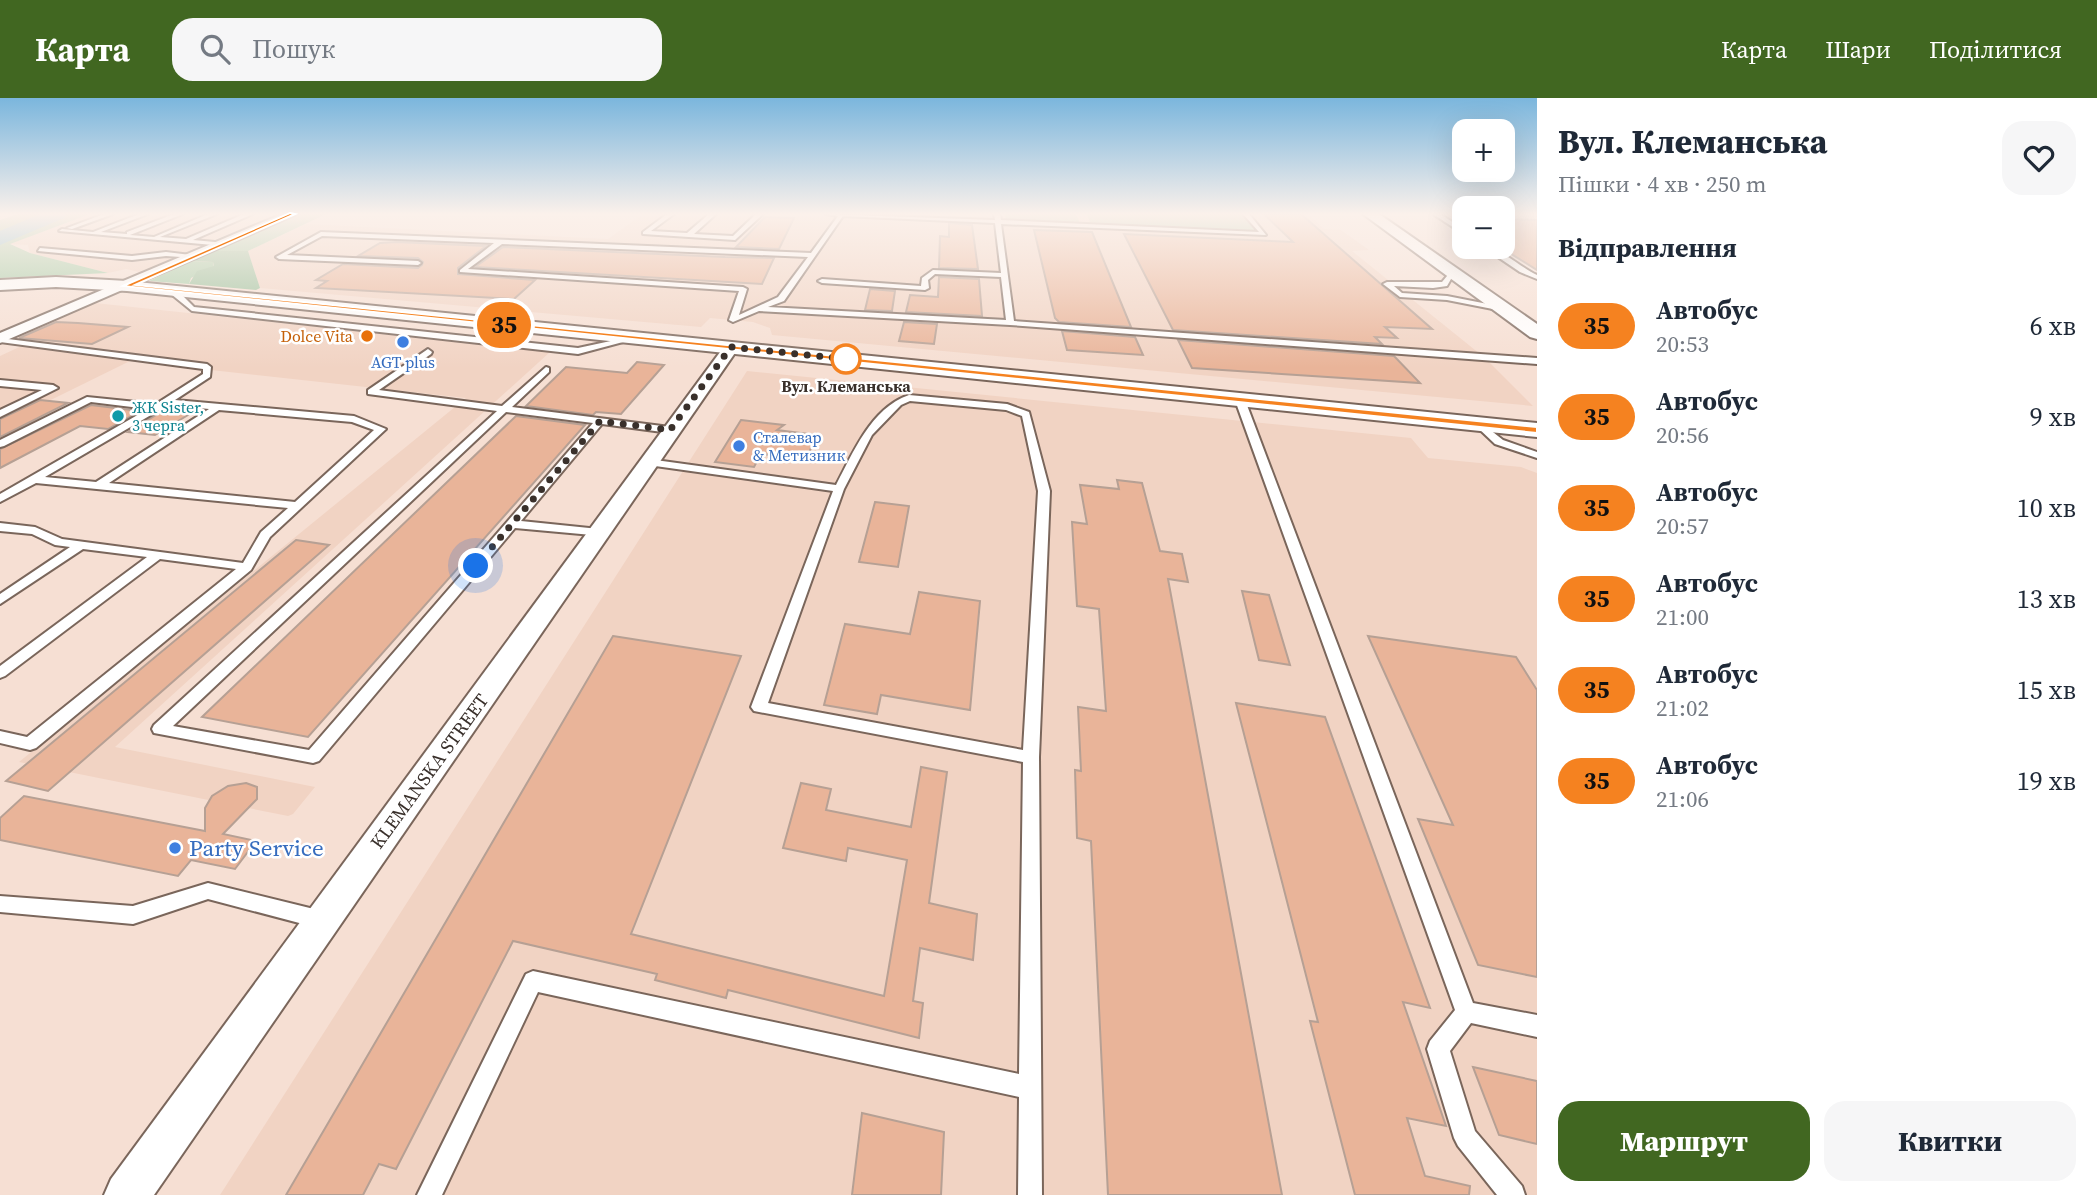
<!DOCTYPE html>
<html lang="uk">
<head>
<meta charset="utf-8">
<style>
	body { margin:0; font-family:"Source Serif 4",serif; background:#f6f6f7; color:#1f2937; height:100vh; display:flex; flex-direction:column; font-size:26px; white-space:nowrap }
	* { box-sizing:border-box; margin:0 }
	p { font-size:23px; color:#747a83 }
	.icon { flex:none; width:38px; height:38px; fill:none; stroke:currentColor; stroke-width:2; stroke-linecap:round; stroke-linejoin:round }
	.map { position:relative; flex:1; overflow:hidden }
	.panel { display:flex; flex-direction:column; background:#fff; width:560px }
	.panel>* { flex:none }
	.badge { padding:0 14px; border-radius:23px; font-size:24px; line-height:46px }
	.controls { position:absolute; left:1452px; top:21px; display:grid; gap:14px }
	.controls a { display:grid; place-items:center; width:63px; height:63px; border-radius:14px; background:#fff; box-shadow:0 7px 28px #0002; font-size:35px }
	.you { position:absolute; width:35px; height:35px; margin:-18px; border:5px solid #fff; border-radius:50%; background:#1a73e8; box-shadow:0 0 0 10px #1a73e833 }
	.map>.badge { position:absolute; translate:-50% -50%; box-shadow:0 0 0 4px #fff }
	h2 { padding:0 21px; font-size:26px; line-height:63px }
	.round { display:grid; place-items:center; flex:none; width:74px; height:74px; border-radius:21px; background:#f6f6f7 }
	.overview { display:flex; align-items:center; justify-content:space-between; height:119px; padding:0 21px }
	h1 { font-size:33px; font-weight:800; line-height:52px }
	.primary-button { display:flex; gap:14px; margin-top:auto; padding:14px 21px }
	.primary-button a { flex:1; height:80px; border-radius:21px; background:#416721; color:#fff; font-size:28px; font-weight:800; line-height:80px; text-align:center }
	.primary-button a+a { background:#f6f6f7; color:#1f2937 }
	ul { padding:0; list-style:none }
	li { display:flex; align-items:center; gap:21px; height:91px; padding:0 21px }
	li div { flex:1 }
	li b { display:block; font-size:26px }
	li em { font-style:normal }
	li .badge { min-width:77px; font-weight:700; text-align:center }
	header { display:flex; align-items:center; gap:42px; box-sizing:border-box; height:98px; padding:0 35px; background:#416721; color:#fff }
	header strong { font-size:33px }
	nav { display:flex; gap:38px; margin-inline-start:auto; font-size:24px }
	.search { width:490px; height:63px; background:#f6f6f7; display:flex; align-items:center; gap:18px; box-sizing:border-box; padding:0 24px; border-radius:21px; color:#747a83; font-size:26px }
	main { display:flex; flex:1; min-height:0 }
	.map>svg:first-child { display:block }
</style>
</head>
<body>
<header>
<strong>Карта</strong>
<div class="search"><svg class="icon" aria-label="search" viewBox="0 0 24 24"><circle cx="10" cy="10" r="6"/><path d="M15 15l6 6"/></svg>Пошук</div>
<nav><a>Карта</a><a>Шари</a><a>Поділитися</a></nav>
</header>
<main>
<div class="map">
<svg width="1537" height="1097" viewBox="0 0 1537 1097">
	<rect width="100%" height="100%" fill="#f6dfd3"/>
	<g fill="#f1d3c3">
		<polygon points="90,116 279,116 203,146 144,175 126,171 108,175 30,155 28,147 9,146"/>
		<polygon points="643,116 1308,116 1324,131 1341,132 1369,152 1352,153 1485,260 1533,308 772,237 770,230 753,224 710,220 701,229 260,190 248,153 306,126 608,141"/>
		<polygon points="95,205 550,254 115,649 315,689 293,716 288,718 19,664 466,300 130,263 0,327 0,258 30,244 8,241"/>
		<polygon points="747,273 1411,340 1428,360 1521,369 1537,375 1537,1097 220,1097"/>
	</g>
	<g fill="#9fc9a1">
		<polygon points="18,116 90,116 10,146 30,155 108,175 0,180 0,122"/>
		<polygon points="299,116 326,116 248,153 214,153"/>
		<polygon points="1005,116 1076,116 1080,126 1006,123"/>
		<polygon points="1087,116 1241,116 1257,134 1091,127"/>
		<polygon points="191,163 213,164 214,169 191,180 189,186 149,183"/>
	</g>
	<polygon fill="#93bd96" points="214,153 248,153 260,190 256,192 189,186 197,173 214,168 213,164 191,163"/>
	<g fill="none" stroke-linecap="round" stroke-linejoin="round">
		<polygon fill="#79bacd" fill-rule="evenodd" points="40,116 67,116 64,120 0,147 0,133"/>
	</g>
	<g fill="#e9b499" stroke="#b6a094" stroke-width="2">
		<polygon points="1264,116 1301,116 1432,231 1385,229 1397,240 1375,239 1382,246 1173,232 1124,136 1293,144"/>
		<polygon points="765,119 794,120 779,151 736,149"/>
		<polygon points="1503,121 1537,122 1537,172 1500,149 1503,149"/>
		<polygon points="949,125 972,127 978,171 939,170 940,138 949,139"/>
		<polygon points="1034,132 1092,134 1131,229 1059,224 1055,220"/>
		<polygon points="396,144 486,148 458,170 458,176 535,182 514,201 316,190 327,183 316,182 343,166 418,170 422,167 423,164 418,160 358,158 380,145"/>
		<polygon points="503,149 725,159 774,160 762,186 475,169"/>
		<polygon points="939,179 979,181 982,218 906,214 910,197 938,199"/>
		<polygon points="870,191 895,193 892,213 865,212"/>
		<polygon points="56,224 78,225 128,229 92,246 19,240"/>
		<polygon points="904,224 937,226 934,246 899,243"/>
		<polygon points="1062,233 1135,239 1143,257 1067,252"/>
		<polygon points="1178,242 1394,258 1420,285 1192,270"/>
		<polygon points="637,264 664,267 621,316 596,314 593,317 526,308 566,269 627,275"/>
		<polygon points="40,302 68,305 0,339 0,321"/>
		<polygon points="91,307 140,313 108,331 80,328 0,370 0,351"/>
		<polygon points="166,311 193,314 155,337 128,334"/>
		<polygon points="516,318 585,327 308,639 202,619"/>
		<polygon points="741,322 784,327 777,332 817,337 806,361 761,356 754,369 715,364"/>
		<polygon points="1117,382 1142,385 1160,453 1182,456 1188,484 1168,481 1282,1097 1108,1097 1091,743 1077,740 1075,672 1081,673 1078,609 1106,613 1099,511 1077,508 1072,424 1087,426 1080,387 1119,391"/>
		<polygon points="875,404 909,408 898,469 859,464"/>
		<polygon points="296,442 329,447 48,693 6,683"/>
		<polygon points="1242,493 1269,497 1290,567 1259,562"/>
		<polygon points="919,494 980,503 970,612 881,597 877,616 824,607 845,526 910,536"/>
		<polygon points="613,538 741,558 631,836 884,898 907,762 848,750 846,763 783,750 801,685 831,691 826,712 911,729 921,669 947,674 929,805 977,816 973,862 920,850 913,903 923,905 919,940 728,892 726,900 655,882 657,876 513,843 396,1071 379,1066 363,1097 286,1097"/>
		<polygon points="1368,538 1516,559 1537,592 1537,879 1478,867 1418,721 1453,727"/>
		<polygon points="1236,605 1325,619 1430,910 1403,904 1446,1028 1407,1020 1425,1078 1470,1088 1469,1097 1355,1097 1310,923 1318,924"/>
		<polygon points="246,685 257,689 257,701 223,736 256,743 235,771 191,762 178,778 0,742 0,720 24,698 205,733 205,710 212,698 228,688"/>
		<polygon points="1473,969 1537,983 1537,1046 1499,1037"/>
		<polygon points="862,1015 944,1034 941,1097 852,1097"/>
	</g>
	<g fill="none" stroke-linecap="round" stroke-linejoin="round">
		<defs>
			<g id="service">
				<polygon points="104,116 113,116 72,131 67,130"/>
				<polygon points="139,116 148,116 101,134 127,136 127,134 174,116 183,116 130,137 154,139 208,116 217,116 160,139 186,141 244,116 253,116 193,142 226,145 224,148 59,133 62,131 93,134"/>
				<polygon points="667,116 674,116 651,133 687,135 709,116 716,116 694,136 733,138 756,116 763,116 735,142 643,136 643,134"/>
				<path d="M826 116 995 122 994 116H1000L1001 122 1259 134 1243 116H1249L1266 137 1001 126 1014 223 1537 260V266L1010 227 759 213 733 224 729 222 739 193 460 174V172L494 145 322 138 287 157 418 163 421 165 418 167 279 161 276 159 321 134 811 155 838 118ZM843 118 995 125 1001 175 933 172 922 180 921 188 822 181 818 183 822 185 925 192 929 190 928 182 935 176 1001 179 1006 222 768 209 784 203ZM502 146 808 159 778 199 739 217 747 191 743 189 468 171Z"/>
				<polygon points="1433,116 1440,116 1465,132 1465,137"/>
				<path d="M1483 149C1498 148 1521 170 1537 177V181L1520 174Z"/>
				<polygon points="40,150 132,158 166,154 199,158 196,160 166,158 132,162 38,153"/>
				<polygon points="1452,172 1455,174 1447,188 1433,190 1394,188 1402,195 1447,198 1508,210 1508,214 1447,202 1400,199 1383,186 1387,184 1442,184"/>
				<polygon points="171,192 177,192 194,209 578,250 634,238 638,240 578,256 192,213 171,196"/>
				<path d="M0 240 207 266 211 269 210 279 175 302 354 318 386 331 270 439 251 472 36 650 30 652 0 645V633L27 639 236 471 160 461 5 578 0 580V568L147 459 83 451 0 506V496L70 449 55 447 32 436 0 433V425L35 429 62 441 243 465 261 434 288 410 36 385 0 404V396L148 311 91 304 4 348 0 349V342L87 299 156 306 203 276V271L0 244ZM168 307 209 311 96 384 45 379ZM219 312 352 324 374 332 295 404 109 385Z"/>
				<path d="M428 251 432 254 431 256 379 292 502 308 546 269 549 270V274L512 309 670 329 675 332 670 335 602 326 521 423 599 431 605 435 603 438 515 430 319 663 313 665 154 635 152 631 154 627 497 313 368 296V292ZM506 314 593 325 309 652 173 628Z"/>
				<polygon points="0,282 53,287 58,290 0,319 0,312 42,292 0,288"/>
				<path d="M909 297 1007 306 1029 314 1050 393 1039 659 1042 1097H1018L1019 999 538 894 442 1097H417L526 876 533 873 1019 976 1023 664 754 613 751 609 833 393 648 367 643 364 648 361 836 387C853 355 871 310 909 297ZM910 303 1006 312 1022 318 1038 393 1023 652 768 605 844 391 872 337 901 307Z"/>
				<polygon points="1240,299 1245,302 1473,905 1537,917 1537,939 1471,925 1450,953 1475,1033 1522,1088 1525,1097 1497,1097 1458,1048 1454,1040 1427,951 1430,943 1455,912 1235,302"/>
				<polygon points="1479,323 1503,342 1537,354 1537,360 1495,346 1476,328 1476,324"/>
				<polygon points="208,785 322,813 329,816 332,822 329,828 322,831 208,801 133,826 0,814 0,798 133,808"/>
			</g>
			<g id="minor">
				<polygon points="282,116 297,116 0,245 0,235"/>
				<polygon points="731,244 739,249 154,1097 104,1097 111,1081 726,246"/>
			</g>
			<g id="tertiary">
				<polygon points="1363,116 1379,116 1537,226 1537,241 1530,239"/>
				<polygon points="56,179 127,183 1537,325 1537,339 127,193 56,189 0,192 0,182"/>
			</g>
		</defs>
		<use href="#service" stroke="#7a665b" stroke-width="4"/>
		<use href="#minor" stroke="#7a665b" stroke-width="4"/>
		<use href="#tertiary" stroke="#7a665b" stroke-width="4"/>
		<use href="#service" fill="#fff" fill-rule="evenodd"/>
		<use href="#minor" fill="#fff" fill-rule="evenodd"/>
		<use href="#tertiary" fill="#fff" fill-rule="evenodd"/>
	</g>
	<linearGradient id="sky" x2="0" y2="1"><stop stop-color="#7bb6dd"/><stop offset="0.43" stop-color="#fbf1eb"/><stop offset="1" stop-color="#fbf1eb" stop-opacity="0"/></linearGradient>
	<rect width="1537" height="270" fill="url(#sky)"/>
	<polygon fill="#f58220" stroke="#fff" stroke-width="2" points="290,115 295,116 135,187 1537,329 1537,335 123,188"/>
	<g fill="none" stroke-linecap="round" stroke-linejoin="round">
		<polyline stroke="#39302b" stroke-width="7" stroke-dasharray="0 12.6" points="476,468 600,323 670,332 731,249 855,262 846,261"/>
	</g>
	<circle fill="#e8710a" stroke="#fff" stroke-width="2.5" cx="367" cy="238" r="7"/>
	<g fill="#3f7fe0" stroke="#fff" stroke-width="2.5">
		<circle cx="403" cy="244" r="7"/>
		<circle cx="739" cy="348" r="7"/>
		<circle cx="175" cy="750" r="7"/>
	</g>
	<circle fill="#fff" stroke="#f58220" stroke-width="3.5" cx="846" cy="261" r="14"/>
	<circle fill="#0f9aa8" stroke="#fff" stroke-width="2.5" cx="118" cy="318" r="7"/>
	<g text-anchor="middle" stroke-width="5" stroke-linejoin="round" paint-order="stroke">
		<g font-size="16" fill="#c56008" stroke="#fff" text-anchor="end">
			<text x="353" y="244">Dolce Vita</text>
		</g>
		<g font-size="16" fill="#366cbe" stroke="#fff">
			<text x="403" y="270">AGT plus</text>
			<text x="753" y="345" text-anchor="start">Сталевар<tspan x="753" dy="18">&amp; Метизник</tspan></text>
		</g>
		<g font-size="16" font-weight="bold" fill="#39302b" stroke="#fff">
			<text x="846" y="294">Вул. Клеманська</text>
		</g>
		<g font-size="16" fill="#0d838f" stroke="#fff" text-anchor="start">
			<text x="132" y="315">ЖК Sister,<tspan x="132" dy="18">3 черга</tspan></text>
		</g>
		<g font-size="19" fill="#39302b" stroke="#fff">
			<text transform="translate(429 673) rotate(-54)" y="7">KLEMANSKA STREET</text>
		</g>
		<g font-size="23" fill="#366cbe" stroke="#fff" text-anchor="start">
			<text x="189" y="758">Party Service</text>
		</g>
	</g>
</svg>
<div class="controls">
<a>+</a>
<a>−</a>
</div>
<div class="you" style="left:476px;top:468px"></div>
<b class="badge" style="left:504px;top:227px;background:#f58220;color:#111">35</b>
</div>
<section class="panel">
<div class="overview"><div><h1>Вул. Клеманська</h1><p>Пішки · 4 хв · 250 m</p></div><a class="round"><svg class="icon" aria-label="heart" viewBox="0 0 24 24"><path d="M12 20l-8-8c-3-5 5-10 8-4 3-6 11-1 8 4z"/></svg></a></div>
<h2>Відправлення</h2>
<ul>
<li><span class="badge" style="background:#f58220;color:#111">35</span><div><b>Автобус</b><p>20:53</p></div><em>6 хв</em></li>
<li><span class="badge" style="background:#f58220;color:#111">35</span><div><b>Автобус</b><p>20:56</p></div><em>9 хв</em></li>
<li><span class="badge" style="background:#f58220;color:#111">35</span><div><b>Автобус</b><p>20:57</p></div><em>10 хв</em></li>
<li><span class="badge" style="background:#f58220;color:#111">35</span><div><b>Автобус</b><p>21:00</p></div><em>13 хв</em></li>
<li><span class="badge" style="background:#f58220;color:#111">35</span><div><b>Автобус</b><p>21:02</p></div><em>15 хв</em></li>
<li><span class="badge" style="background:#f58220;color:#111">35</span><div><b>Автобус</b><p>21:06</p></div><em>19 хв</em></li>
</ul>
<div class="primary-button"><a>Маршрут</a><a>Квитки</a></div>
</section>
</main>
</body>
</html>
